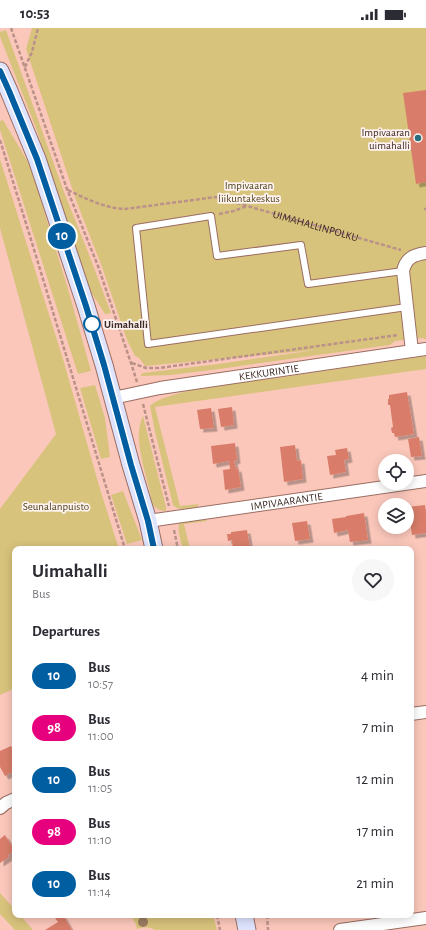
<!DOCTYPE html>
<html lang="en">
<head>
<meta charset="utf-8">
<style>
	body { margin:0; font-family:"Alegreya Sans",sans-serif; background:#f7f7f7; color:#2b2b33; height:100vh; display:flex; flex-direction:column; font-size:15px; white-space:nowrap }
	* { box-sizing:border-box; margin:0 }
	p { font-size:13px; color:#7c7c81 }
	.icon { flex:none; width:22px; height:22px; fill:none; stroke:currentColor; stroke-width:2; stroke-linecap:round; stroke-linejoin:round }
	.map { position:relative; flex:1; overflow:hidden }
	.drawer { position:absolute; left:12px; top:518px; width:402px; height:372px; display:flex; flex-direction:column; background:#fff; border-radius:8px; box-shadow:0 2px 10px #0003 }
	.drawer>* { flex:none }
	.badge { padding:0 8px; border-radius:13px; font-size:14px; line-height:26px }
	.controls { position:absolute; left:378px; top:426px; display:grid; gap:8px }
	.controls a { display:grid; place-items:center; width:36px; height:36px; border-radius:50%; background:#fff; box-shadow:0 2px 10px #0003; font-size:20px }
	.map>.badge { position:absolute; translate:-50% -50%; box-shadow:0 0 0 2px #fff }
	h2 { padding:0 20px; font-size:15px; line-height:36px }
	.round { display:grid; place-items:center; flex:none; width:42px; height:42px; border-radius:21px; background:#f7f7f7 }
	.overview { display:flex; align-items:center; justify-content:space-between; height:68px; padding:0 20px }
	h1 { font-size:19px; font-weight:600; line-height:30px }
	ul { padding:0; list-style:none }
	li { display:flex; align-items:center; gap:12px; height:52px; padding:0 20px }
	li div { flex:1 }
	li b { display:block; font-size:15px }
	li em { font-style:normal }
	li .badge { min-width:44px; font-weight:700; text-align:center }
	.status { display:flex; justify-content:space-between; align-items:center; height:28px; padding:0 20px; background:#fff; direction:ltr }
	.status svg { height:11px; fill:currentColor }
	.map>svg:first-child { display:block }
</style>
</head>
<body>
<div class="status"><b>10:53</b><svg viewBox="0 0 49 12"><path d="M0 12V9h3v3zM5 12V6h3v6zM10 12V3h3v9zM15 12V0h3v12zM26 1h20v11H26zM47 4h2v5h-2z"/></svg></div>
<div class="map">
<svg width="426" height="902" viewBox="0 0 426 902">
	<defs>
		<filter id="shadow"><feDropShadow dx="3.5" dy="3.5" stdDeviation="0" flood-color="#0004"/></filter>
	</defs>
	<rect width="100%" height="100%" fill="#fbc7bb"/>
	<g fill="#d8c37c">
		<polygon points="32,0 426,0 426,312 423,310 395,313 390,317 219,341 171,347 141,348 141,346 143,345 218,336 315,322 145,338 139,330 135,328 127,312 102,239 77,175 26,21"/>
		<polygon points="6,2 64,164 88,224 111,285 105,286 91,264 86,250 36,100 0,9 0,4"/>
		<polygon points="3,92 28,134 36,157 68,261 91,343 78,346 0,102 0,93"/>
		<polygon points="0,131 63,331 100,461 119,521 15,521 15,660 0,667 0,481 56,406 0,200"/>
		<path d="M426 328V341L155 379 180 478 199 476 197 479C189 480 179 484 173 477L155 404 150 378C166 361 252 353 277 350 327 342 376 335 426 328Z"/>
		<polygon points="95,357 105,390 110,429 101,431 80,360"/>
		<path d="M143 388 166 479V483C159 483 155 480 152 475 150 463 147 452 144 441 140 423 135 405 143 388Z"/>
		<polygon points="123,463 142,512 127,516 111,467"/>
		<path d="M205 489 207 493 184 496 190 521H183C181 512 176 501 180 493Z"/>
		<polygon points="0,865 15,882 15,887 20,887 33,902 15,902 0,886"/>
		<path d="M131 887H213L217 902H155C149 898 143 899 137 901L135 894H134Z"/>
	</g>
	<g fill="#d97d6a" filter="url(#shadow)">
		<polygon points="426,62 426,154 416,156 403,65"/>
		<polygon points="407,364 414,406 395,409 394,405 392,405 391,400 393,399 390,377 388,377 388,371 389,371 389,367"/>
		<polygon points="232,379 234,397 221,399 218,381"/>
		<polygon points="211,380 214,400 200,401 197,382"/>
		<polygon points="419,409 422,428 411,429 408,411"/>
		<polygon points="235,415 237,432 234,433 236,441 238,440 241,459 225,462 223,442 230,441 229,433 213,436 211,418"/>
		<polygon points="295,417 297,433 301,432 303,451 284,454 280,419"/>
		<polygon points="347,420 349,431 344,432 346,444 330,447 327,428 336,427 335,422"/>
		<polygon points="425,477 426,487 426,505 412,507 408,479"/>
		<polygon points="364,485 368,512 350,514 348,502 334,505 332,491 346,489 346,488"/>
		<polygon points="307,493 310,511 295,513 292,495"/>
		<polygon points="247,502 250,520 233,521 232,512 228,513 227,506 231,506 231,504"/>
		<polygon points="11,718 15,725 15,743 5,748 0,739 0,723"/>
		<polygon points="5,807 15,823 8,827 9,829 0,835 0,811"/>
		<polygon points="53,887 63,887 72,902 45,902 58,894"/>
	</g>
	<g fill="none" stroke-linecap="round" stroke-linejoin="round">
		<defs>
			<polyline id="service" points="403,243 308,256 301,217 217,228 211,188 136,200 148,316 407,279"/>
			<g id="minor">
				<path d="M412 323 403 243C406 230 413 227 426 225"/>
				<path id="s2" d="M113 370 160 360 426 321"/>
				<path id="s3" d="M148 493 426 453"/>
				<polyline points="411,686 426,684"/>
				<polyline points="0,780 6,775 15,771"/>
				<polyline points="340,902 426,890"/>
			</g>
			<g id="secondary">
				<polyline points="0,43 9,63 37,131 86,278 104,337 131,437 148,493 154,521"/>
				<polyline points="244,887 247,902"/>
			</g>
		</defs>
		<use href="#service" stroke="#9b6d62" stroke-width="8"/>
		<use href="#minor" stroke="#9b6d62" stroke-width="14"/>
		<use href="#secondary" stroke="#9b6d62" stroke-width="19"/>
		<g stroke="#bb9289" stroke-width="2.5" stroke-dasharray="4 2" stroke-linecap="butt">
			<polyline points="11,0 67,161 98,238 131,335 137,354"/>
			<polyline points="25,39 32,24 38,0"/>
			<polyline points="0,112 29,205 125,521"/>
			<path id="s1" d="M68 162C86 171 105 180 125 181L216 169 401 222"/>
			<polyline points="424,181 426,181"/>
			<polyline points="219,186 234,183 247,178"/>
			<polyline points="132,335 146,340 159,340 398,307"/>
			<polyline points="143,376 169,478"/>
			<polyline points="174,502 178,521"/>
			<polyline points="217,887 220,902"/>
			<polyline points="267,887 268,902"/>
		</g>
		<use href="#service" stroke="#fff" stroke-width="6"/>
		<use href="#minor" stroke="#fff" stroke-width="12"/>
		<use href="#secondary" stroke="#dee4fe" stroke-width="17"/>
	</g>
	<circle fill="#9b7d62" cx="143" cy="894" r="5"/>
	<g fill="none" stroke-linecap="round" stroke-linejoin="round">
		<defs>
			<polyline id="line" points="0,43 9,63 37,131 86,278 104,337 131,437 148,493 154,521"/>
		</defs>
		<use href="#line" stroke="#fff" stroke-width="9"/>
		<use href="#line" stroke="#005ea1" stroke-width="6"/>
	</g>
	<circle fill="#286e7c" stroke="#fef3f0" stroke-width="1.5" cx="418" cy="110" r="4"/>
	<circle fill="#fff" stroke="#005ea1" stroke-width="2" cx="92" cy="296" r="8"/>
	<g text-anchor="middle" stroke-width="3.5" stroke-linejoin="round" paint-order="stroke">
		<g font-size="11" fill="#3c2824" stroke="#fef3f0" text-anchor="end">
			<text x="410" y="108">Impivaaran<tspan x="410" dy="13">uimahalli</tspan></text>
		</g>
		<g font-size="11" fill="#4c4119" stroke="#fef3f0">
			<text x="249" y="161">Impivaaran<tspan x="249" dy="13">liikuntakeskus</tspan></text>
			<text x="56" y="482">Seunalanpuisto</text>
		</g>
		<g font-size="11" fill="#3c2824" stroke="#fef3f0">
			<text dy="4" stroke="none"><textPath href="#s1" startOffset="256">UIMAHALLINPOLKU</textPath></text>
			<text dy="4" stroke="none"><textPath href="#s2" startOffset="158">KEKKURINTIE</textPath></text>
			<text dy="4" stroke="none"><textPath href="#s3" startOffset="140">IMPIVAARANTIE</textPath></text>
		</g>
		<g font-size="11" font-weight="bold" fill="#3c2824" stroke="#fef3f0" text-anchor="start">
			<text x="104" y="300">Uimahalli</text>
		</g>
	</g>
</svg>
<div class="controls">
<a><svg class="icon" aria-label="locate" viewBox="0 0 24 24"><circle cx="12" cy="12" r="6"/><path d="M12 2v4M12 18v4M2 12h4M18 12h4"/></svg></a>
<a><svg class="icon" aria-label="layers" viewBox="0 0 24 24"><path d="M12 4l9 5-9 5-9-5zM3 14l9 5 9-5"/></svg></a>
</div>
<b class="badge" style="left:62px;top:208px;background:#005ea1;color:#fff">10</b>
<section class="drawer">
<div class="overview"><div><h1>Uimahalli</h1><p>Bus</p></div><a class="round"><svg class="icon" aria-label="heart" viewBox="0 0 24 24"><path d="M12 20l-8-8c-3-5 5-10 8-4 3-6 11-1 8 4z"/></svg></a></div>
<h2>Departures</h2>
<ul>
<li><span class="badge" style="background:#005ea1;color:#fff">10</span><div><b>Bus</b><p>10:57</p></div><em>4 min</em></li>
<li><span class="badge" style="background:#e6007e;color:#fff">98</span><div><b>Bus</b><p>11:00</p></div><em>7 min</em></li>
<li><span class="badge" style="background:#005ea1;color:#fff">10</span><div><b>Bus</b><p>11:05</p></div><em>12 min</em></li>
<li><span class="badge" style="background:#e6007e;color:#fff">98</span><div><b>Bus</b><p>11:10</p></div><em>17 min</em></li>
<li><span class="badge" style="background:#005ea1;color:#fff">10</span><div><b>Bus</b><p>11:14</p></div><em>21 min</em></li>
</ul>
</section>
</div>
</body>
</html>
